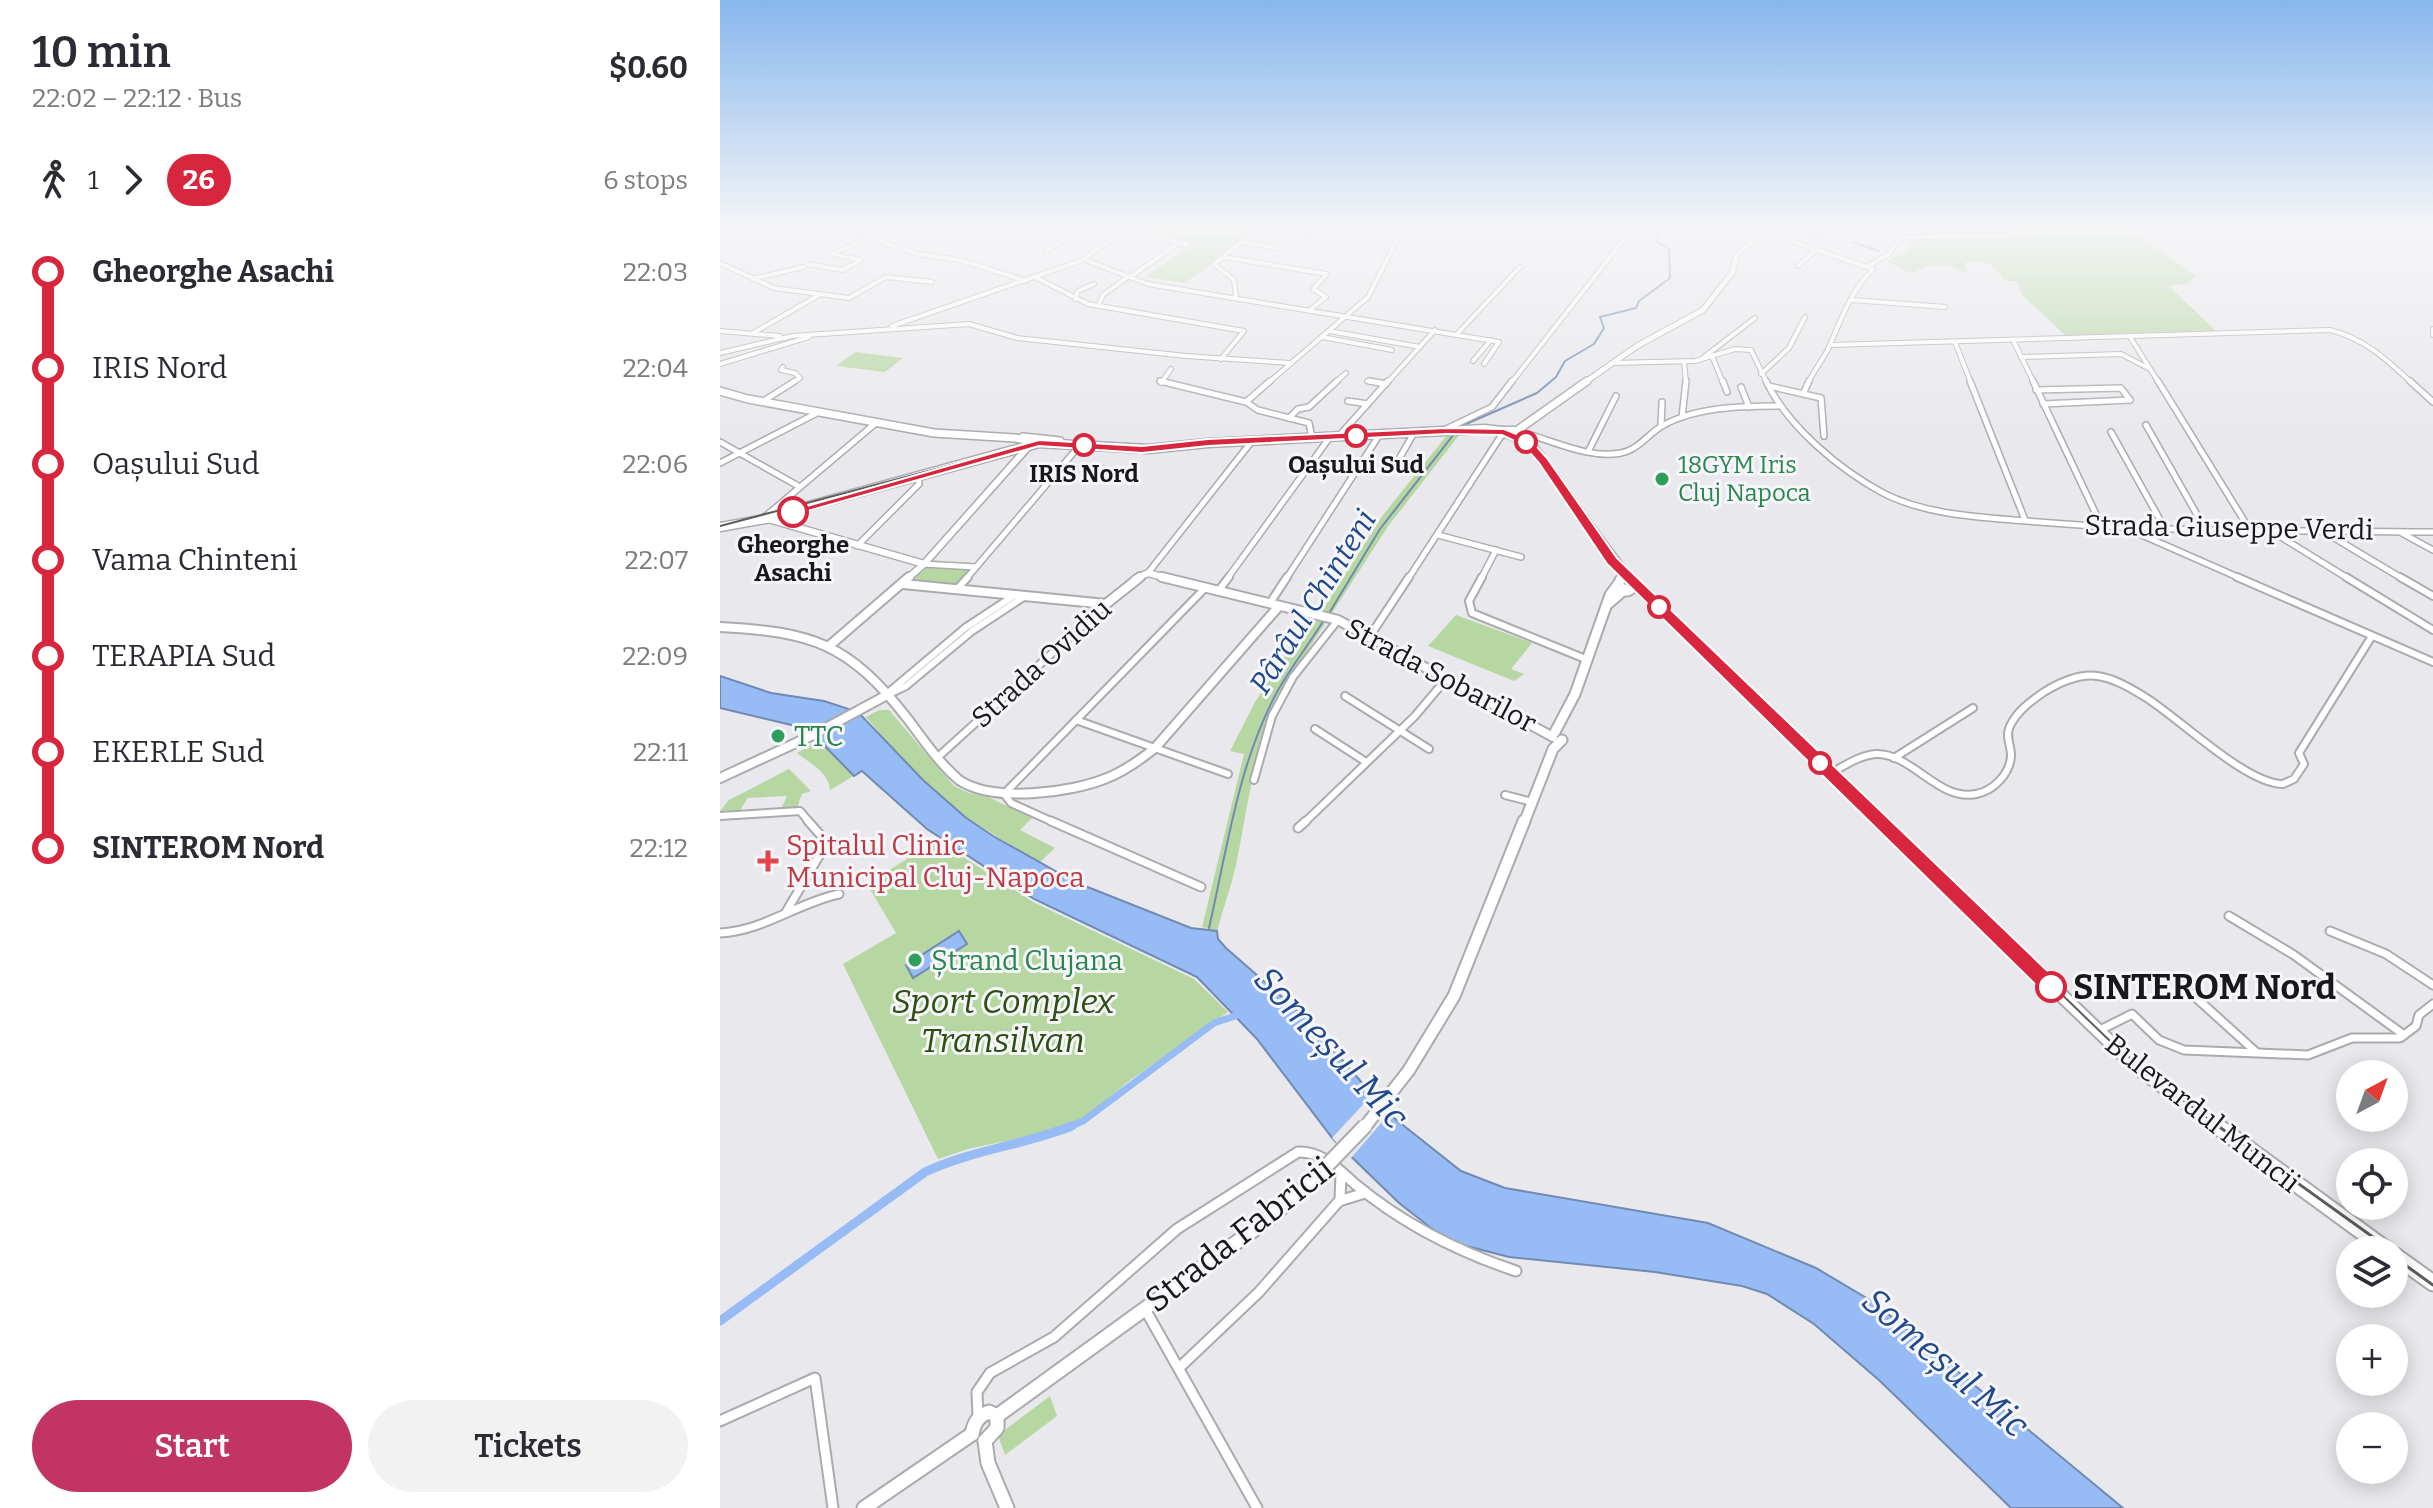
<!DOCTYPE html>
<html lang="en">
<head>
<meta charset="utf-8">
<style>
	body { margin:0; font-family:Bitter,serif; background:#f2f2f3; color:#2b2b33; height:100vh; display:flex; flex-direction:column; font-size:30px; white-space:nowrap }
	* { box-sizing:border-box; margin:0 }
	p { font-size:26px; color:#7c7c81 }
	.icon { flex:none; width:44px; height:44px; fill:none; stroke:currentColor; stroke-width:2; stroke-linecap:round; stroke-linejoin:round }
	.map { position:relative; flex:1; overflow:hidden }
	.drawer { display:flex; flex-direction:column; background:#fff; width:720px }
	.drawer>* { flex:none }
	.badge { padding:0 16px; border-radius:26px; font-size:28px; line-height:52px }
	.needle { width:52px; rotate:41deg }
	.controls { position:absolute; left:1616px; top:1060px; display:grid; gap:16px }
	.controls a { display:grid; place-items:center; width:72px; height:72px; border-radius:50%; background:#fff; box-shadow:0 4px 20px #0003; font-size:40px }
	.map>.badge { position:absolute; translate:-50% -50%; box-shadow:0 0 0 4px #fff }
	.legs { display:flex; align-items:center; gap:12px; height:88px; padding:0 32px; font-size:26px }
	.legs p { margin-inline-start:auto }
	.summary { display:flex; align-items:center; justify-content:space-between; height:136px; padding:0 32px }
	h1 { font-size:44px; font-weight:600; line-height:60px }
	.action { display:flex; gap:16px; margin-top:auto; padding:16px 32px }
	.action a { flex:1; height:92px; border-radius:48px; background:#c13464; color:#fff; font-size:32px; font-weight:600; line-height:92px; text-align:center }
	.action a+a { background:#f2f2f3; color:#2b2b33 }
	ul { padding:0 32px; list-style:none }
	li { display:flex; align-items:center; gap:28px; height:96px; font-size:30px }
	li i { display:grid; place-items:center; width:12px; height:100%; margin:0 10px; background:currentColor }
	li i::after { content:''; width:20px; height:20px; margin:-10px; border:6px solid; border-radius:50%; background:#fff }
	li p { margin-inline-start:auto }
	li:first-child i { background:linear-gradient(#0000 50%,currentColor 0) }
	li:last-child i { background:linear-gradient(currentColor 50%,#0000 0) }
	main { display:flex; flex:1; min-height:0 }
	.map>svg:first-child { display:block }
</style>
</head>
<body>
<main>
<section class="drawer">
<div class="summary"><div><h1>10 min</h1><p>22:02 – 22:12 · Bus</p></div><b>$0.60</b></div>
<div class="legs"><svg class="icon" aria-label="walk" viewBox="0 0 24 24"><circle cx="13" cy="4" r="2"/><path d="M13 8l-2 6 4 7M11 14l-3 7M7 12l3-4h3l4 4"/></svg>1<svg class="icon" aria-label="forward" viewBox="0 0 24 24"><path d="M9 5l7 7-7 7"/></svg><b class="badge" style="background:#d7263d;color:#fff">26</b><p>6 stops</p></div>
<ul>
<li><i style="color:#d7263d"></i><b>Gheorghe Asachi</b><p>22:03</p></li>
<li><i style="color:#d7263d"></i><span>IRIS Nord</span><p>22:04</p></li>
<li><i style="color:#d7263d"></i><span>Oașului Sud</span><p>22:06</p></li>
<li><i style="color:#d7263d"></i><span>Vama Chinteni</span><p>22:07</p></li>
<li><i style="color:#d7263d"></i><span>TERAPIA Sud</span><p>22:09</p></li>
<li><i style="color:#d7263d"></i><span>EKERLE Sud</span><p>22:11</p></li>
<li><i style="color:#d7263d"></i><b>SINTEROM Nord</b><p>22:12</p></li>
</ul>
<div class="action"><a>Start</a><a>Tickets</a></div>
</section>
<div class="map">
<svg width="1713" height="1508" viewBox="0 0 1713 1508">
	<rect width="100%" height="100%" fill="#e9e9ed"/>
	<g fill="#b6d6a2">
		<polygon points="444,226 543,226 465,283 425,277 473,244 434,232"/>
		<path d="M1312 226H1405L1476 276 1467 284 1449 286 1496 331 1345 335 1302 295 1297 281H1285L1270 263 1243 262 1247 273C1226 264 1211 260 1192 274L1166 261 1189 250 1185 237H1294Z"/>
		<polygon points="135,352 183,358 165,372 116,366"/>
		<path d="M728 434H740L669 525 560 693C534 748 528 806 516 865 511 887 503 909 497 931L482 927 524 754 510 751 535 702 569 650H577L663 515Z"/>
		<polygon points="204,564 256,567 236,590 183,584"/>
		<polygon points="736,615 812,643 791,669 804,674 794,681 708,646"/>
		<polygon points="159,710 169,710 234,786 249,793 268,797 312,818 300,830 335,848 319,863 246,817 187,765 146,717"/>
		<path d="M106 726 162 791 142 771 110 790C109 773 90 763 77 753L99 740 88 729Z"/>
		<polygon points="69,769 91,791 82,794 77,808 61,809 67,796 28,798 20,810 0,811 9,800"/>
		<polygon points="217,840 313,902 474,979 508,1012 409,1081 367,1116 329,1132 248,1149 218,1159 123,964 176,933 147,884"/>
		<polygon points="330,1396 337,1416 285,1455 278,1435"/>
	</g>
	<g fill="#97bbf4" stroke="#718ab2" stroke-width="2">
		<polygon points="0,676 51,693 104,701 138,712 203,780 245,817 273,836 355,882 471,928 497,931 498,939 506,948 586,1018 669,1114 741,1171 785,1188 988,1223 1096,1268 1155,1303 1403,1508 1291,1508 1160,1381 1094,1324 1047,1294 1022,1286 935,1272 789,1257 735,1243 711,1228 679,1203 613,1139 537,1039 477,977 314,899 207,829 142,771 134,776 88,729 0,708"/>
		<polygon points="239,931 247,944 193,978 186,965"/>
	</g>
	<polygon fill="#e9e9ed" points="651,1096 669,1114 631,1158 612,1138"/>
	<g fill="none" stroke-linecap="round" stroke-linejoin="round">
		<g stroke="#718ab2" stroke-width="2">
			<polyline points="932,226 941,229"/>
			<polyline points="1069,226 1097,236"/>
			<polyline points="1132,242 1159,251"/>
			<polyline points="737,428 817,393 836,377 845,361 874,344 884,328 880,317 916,308 919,301 950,278 949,249 936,241 944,226"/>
			<polyline points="608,615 660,529 734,434"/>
			<path d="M489 928C507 850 518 764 557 692 571 667 589 644 604 620"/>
		</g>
		<polyline stroke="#97bbf4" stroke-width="7" points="347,1128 363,1121 494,1023 524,1013"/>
		<path stroke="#97bbf4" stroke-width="9" d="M0 1321 205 1172C252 1150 304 1145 352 1126"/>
		<defs>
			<g id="minor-far4">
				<polyline points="292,226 298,230 326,226"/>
				<polyline points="342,226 390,226"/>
				<polyline points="589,226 631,231 643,226"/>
				<polyline points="408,229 468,245"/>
				<polyline points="539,229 586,236"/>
				<path d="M1044 232 1153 269C1131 291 1122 317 1110 345 1105 357 1094 370 1088 383"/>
				<polyline points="1182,237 1289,236 1307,226"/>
				<polyline points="522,242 557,248"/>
				<polyline points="325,252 359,228"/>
				<polyline points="503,257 607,274 593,289 606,297 591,309"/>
				<polyline points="363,259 428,284 779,342 764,364"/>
				<polyline points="0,263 54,288 129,298 166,277 212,282"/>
				<polyline points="87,264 123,270 141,260 112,254 149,237 198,254 240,260 306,281"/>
				<polyline points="1078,266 1097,249"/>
				<polyline points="1147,267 1170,253 1187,226"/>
				<polyline points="315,277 368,304 524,331 501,359"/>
				<polyline points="410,277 456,245"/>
				<polyline points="32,279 84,267"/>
				<polyline points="516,297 514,280 494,264 541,226"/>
				<polyline points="355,299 358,291 374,284"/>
				<polyline points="1132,300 1225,307"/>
				<polyline points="378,306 383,295 409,276"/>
				<polyline points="172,326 360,261 411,226"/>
				<polyline points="1713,329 1713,335"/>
				<polyline points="0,331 60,336"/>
				<polyline points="609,331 700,347"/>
				<polyline points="33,333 99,295"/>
				<polyline points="737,334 800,267"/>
				<polyline points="602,337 672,350"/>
				<polyline points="1410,337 1439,383"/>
				<polyline points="1293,340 1314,383"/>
				<polyline points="1235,342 1251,383"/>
				<path d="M1110 345 1610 330C1644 338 1667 360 1692 383"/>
				<polyline points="0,353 72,336 249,324 297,338 466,356 570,363"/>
				<polyline points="992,356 1003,383"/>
				<polyline points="984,357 1035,318"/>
				<polyline points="1301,357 1401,354 1430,369"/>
				<polyline points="753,361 771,340"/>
				<polyline points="964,361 966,383"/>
				<polyline points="892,363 975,361 1015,349 1031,350 1047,383"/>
				<polyline points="0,364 89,337"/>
				<polyline points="63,367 61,370 75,373 80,378 72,383"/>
				<polyline points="1041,374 1069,348 1085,317"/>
				<polyline points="647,381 662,383"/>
				<polyline points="441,383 451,369"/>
				<polyline points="548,383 648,297 678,238 677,226"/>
				<polyline points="615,383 626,373"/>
				<polyline points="667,383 715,330"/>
				<polyline points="791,383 913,228 911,226"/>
			</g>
			<g id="minor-far3">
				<polyline points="440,381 526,402"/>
				<polyline points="550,381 526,402 538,410 589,423 592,438"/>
				<polyline points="649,381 666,384"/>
				<polyline points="1003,381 1007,392"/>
				<path d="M1046 381C1068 427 1119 469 1163 493 1206 515 1259 517 1306 521 1441 533 1577 530 1713 532"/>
				<polyline points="1250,381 1305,520"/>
				<polyline points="1313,381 1382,527"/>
				<polyline points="1438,381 1528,527"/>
				<polyline points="1690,381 1713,402"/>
				<polyline points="1049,386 1101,398 1104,436"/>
				<polyline points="1021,387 1029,407"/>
				<polyline points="1316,390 1401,388 1410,400"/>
				<polyline points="1084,392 1089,381"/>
				<polyline points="628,401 648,404"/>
				<polyline points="42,402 75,381"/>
				<polyline points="1323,404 1410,400"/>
				<polyline points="962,417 966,381"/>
				<polyline points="569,418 578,409 589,407 617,381"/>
				<polyline points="1426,425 1484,527"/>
				<polyline points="941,426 942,402"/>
				<polyline points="724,430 772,407 792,381"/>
				<polyline points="1391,432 1444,527"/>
				<path d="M804 433C834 441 869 459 901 453 918 450 928 434 942 426 975 407 1021 406 1058 406"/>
				<polyline points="619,436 668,381"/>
				<polyline points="0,442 80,487"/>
				<polyline points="869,450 896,396"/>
				<polyline points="0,463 99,412"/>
				<polyline points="676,464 694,433"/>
				<polyline points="47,515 157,422"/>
				<polyline points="1406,528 1522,579"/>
				<polyline points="1548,529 1629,579"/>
				<polyline points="1601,530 1683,579"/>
				<polyline points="1680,532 1713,550"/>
				<polyline points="718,535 801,557"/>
				<polyline points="137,546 199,484 198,475"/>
				<polyline points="204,564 256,567"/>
				<polyline points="428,573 532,441"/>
				<polyline points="246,579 360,445"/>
				<polyline points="507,579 610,437"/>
				<polyline points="566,579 660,434"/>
				<polyline points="688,579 781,436 787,434"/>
				<polyline points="761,579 776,550"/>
			</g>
			<g id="minor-far2">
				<polyline points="762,577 749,601 752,613 868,660"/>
				<polyline points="1517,577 1713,662"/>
				<polyline points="1626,577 1713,630"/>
				<polyline points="1680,577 1713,596"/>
				<polyline points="236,590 248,577"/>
				<polyline points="499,590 509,577"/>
				<polyline points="550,603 567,577"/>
				<polyline points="650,636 689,577"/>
				<polyline points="169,692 245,628 295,595"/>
				<polyline points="167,695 186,686 252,631 305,596"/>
				<polyline points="625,696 709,749"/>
				<polyline points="356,720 508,774"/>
				<polyline points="595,729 646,762"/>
				<polyline points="218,757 386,604"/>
				<polyline points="1174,758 1253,708"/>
				<path d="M1111 773C1124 766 1140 755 1156 754 1192 753 1219 802 1256 794 1273 791 1290 774 1291 756 1291 745 1285 736 1290 726 1297 711 1311 701 1324 692 1365 667 1385 672 1425 697 1459 718 1526 784 1563 784L1574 779 1584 764 1579 753 1652 636"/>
				<polyline points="534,780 552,716 573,677 618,620"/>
				<polyline points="785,795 812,802"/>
				<polyline points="0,816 80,811 90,823"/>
				<polyline points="335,823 291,803 284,794 486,587"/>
				<polyline points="584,823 695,716 727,678"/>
			</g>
			<g id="minor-far1">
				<polyline points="331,821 481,887"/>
				<polyline points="578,828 586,821"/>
				<polyline points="66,912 102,851 104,839 88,821"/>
				<polyline points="1509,916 1574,955 1684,1035"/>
				<polyline points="1610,931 1666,954 1713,985"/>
				<path d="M0 933C43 931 77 903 119 894"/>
				<polyline points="1452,976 1536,1052"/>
				<polyline points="1378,1031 1412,1014 1439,1040 1464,1050 1588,1055 1632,1038 1680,1038 1696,1026 1699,1015 1713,1004"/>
			</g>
			<g id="minor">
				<polyline points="620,1201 621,1173"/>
				<polyline points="425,1309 537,1508"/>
				<polyline points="459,1368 539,1292 619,1201 645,1193"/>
				<path d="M258 1418 257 1392 270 1373 334 1337 457 1229 578 1152C602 1151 618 1169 635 1184 683 1224 736 1251 796 1271"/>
				<polyline points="0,1421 95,1378 113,1508"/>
			</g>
			<g id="tertiary-far1">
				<polyline points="45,518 204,564"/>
				<polyline points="187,579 204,564 309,446"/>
				<polyline points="415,579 428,573 450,579"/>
			</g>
			<g id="tertiary">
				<polyline points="442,577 618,620 833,737"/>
				<polyline points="183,584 386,604 420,577"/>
				<path d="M0 627C93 632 128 643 187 718 203 739 219 763 239 780 273 803 351 793 387 778 405 771 420 760 435 748L559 606"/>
				<polyline points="109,646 189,577"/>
				<polyline points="0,778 93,735 167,695"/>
			</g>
			<polyline id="secondary-far4" points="864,383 917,346 983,310 1012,273 1017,254 1052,226"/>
			<g id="secondary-far3">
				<polyline points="0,391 28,399 214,433 295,438 306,440 309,445"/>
				<polyline points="799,429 867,381"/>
				<polyline points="303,437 340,441"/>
			</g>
			<g id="secondary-far2">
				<polyline points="889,603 905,589"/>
				<polyline points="835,732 855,694 890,595 898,584"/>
				<polyline points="804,823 833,749 842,740"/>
			</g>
			<polyline id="secondary-far1" points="689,1070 734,996 804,821"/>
			<g id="secondary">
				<polyline points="277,1416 546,1221 589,1184"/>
				<path d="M252 1434C254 1423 258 1416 269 1412L277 1416"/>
				<polyline points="265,1441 268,1463 287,1508"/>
				<polyline points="265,1441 277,1428 277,1416"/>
				<polyline points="144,1508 252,1434"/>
			</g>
			<g id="primary-far3">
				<path d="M782 431H801C839 480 870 531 910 579"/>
				<polyline points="45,518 319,443 428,449 488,443 764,429 782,431 807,442"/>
				<polyline points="0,527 51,518"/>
			</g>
			<g id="primary-far2">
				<polyline points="908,577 911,580"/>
				<circle cx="906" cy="584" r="7"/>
				<polyline points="914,583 1163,823"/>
			</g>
			<polyline id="primary-far1" points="1160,821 1415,1066 1499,1128"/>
			<g id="primary">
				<polyline points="1497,1126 1667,1250"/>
				<polyline points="1674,1255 1713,1283"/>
			</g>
		</defs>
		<use href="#minor-far4" stroke="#aaabae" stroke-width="6"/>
		<use href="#minor-far3" stroke="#aaabae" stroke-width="8"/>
		<use href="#minor-far2" stroke="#aaabae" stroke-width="10"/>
		<use href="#minor-far1" stroke="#aaabae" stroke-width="11"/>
		<use href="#minor" stroke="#aaabae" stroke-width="13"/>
		<use href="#tertiary-far1" stroke="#aaabae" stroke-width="9"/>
		<use href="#tertiary" stroke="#aaabae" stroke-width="12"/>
		<use href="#secondary-far4" stroke="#aaabae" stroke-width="7"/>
		<use href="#secondary-far3" stroke="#aaabae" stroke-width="10"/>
		<use href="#secondary-far2" stroke="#aaabae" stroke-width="13"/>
		<use href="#secondary-far1" stroke="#aaabae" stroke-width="15"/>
		<use href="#secondary" stroke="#aaabae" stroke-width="17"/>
		<use href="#primary-far3" stroke="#aaabae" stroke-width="11"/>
		<use href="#primary-far2" stroke="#aaabae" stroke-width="13"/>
		<use href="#primary-far1" stroke="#aaabae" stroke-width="16"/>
		<use href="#primary" stroke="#aaabae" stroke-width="19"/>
		<use href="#minor-far4" stroke="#fff" stroke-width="4"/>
		<use href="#minor-far3" stroke="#fff" stroke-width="5"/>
		<use href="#minor-far2" stroke="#fff" stroke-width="6"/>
		<use href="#minor-far1" stroke="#fff" stroke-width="7"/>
		<use href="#minor" stroke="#fff" stroke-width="9"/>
		<use href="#tertiary-far1" stroke="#fff" stroke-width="6"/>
		<use href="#tertiary" stroke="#fff" stroke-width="8"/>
		<use href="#secondary-far4" stroke="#fff" stroke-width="5"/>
		<use href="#secondary-far3" stroke="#fff" stroke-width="7"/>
		<use href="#secondary-far2" stroke="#fff" stroke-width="9"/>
		<use href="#secondary-far1" stroke="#fff" stroke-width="11"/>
		<use href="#secondary" stroke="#fff" stroke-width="13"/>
		<use href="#primary-far3" stroke="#fff" stroke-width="8"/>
		<use href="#primary-far2" stroke="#fff" stroke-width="9"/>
		<use href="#primary-far1" stroke="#fff" stroke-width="12"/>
		<use href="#primary" stroke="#fff" stroke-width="15"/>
		<polyline stroke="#5c5d5f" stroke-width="2" points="0,526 314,443 423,449 488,442 764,429 786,433 806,444 824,459 893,561 1391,1042 1446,1088 1501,1128"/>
		<g stroke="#5c5d5f" stroke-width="3">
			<polyline points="1498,1126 1671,1250"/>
			<polyline points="1674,1257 1713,1285"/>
		</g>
		<defs>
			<polyline id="secondary-bridge-far1" points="644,1128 689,1070"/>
			<polyline id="secondary-bridge" points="589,1184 645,1126"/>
		</defs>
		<use href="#secondary-bridge-far1" stroke="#aaabae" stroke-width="15" stroke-linecap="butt"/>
		<use href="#secondary-bridge" stroke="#aaabae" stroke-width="17" stroke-linecap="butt"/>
		<use href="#secondary-bridge-far1" stroke="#fff" stroke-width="11"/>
		<use href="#secondary-bridge" stroke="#fff" stroke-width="13"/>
	</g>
	<linearGradient id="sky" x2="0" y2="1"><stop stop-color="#87b7ed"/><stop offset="0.52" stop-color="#f5f5f7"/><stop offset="1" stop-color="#f5f5f7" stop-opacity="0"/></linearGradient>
	<rect width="1713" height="437" fill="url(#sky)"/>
	<polygon fill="#d7263d" stroke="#fff" stroke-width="2" points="726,428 784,429 811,440 827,458 897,558 1338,981 1340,987 1338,993 1331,996 1324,993 887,564 819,463 803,445 782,435 726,434 488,446 422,453 319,446 77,514 66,512 319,440 422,446 488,439"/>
	<g fill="#fff" stroke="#d7263d" stroke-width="4">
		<circle cx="636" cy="436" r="10"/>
		<circle cx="806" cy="442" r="10"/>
		<circle cx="364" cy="445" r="10"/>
		<circle cx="73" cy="512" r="14"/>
		<circle cx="939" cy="607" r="10"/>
		<circle cx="1100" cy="763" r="10"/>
		<circle cx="1331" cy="987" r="14"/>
	</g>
	<g fill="#2e9e5b" stroke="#f6f6fa" stroke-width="3">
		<circle cx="942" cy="479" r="8"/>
		<circle cx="58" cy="736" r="8"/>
		<circle cx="195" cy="960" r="8"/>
	</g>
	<path fill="#e0444e" stroke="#f6f6fa" stroke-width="3" d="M44 849h8v8h8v8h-8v8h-8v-8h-8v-8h8z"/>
	<g text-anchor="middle" stroke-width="6" stroke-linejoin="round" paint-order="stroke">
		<g font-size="24" font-weight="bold" fill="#171819" stroke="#f6f6fa">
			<text x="636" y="473">Oașului Sud</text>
			<text x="364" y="482">IRIS Nord</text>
			<text x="73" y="553">Gheorghe<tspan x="73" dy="28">Asachi</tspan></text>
		</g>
		<g font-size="24" fill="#27864d" stroke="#f6f6fa" text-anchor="start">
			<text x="958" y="473">18GYM Iris<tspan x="958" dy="28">Cluj Napoca</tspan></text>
		</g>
		<g font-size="28" fill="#171819" stroke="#f6f6fa">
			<text transform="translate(1509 527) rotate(1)" y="10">Strada Giuseppe Verdi</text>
			<text transform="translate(321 663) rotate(-42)" y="10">Strada Ovidiu</text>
			<text transform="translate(721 675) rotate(28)" y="10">Strada Sobarilor</text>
			<text transform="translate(1483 1113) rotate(38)" y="10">Bulevardul Muncii</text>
		</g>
		<g font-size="28" fill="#27864d" stroke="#f6f6fa" text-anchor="start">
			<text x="74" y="746">TTC</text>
			<text x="211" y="970">Ștrand Clujana</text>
		</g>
		<g font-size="28" fill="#be3a42" stroke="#f6f6fa" text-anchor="start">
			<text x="66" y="855">Spitalul Clinic<tspan x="66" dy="32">Municipal Cluj-Napoca</tspan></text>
		</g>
		<g font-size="30" font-style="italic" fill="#1f498b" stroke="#f6f6fa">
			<text transform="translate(593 602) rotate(-58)" y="10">Pârâul Chinteni</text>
		</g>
		<g font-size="34" font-weight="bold" fill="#171819" stroke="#f6f6fa" text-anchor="start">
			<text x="1353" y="999">SINTEROM Nord</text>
		</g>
		<g font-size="34" font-style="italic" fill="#2d4f12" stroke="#f6f6fa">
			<text x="283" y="1013">Sport Complex<tspan x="283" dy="39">Transilvan</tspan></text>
		</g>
		<g font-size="34" fill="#171819" stroke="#f6f6fa">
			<text transform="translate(519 1234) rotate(-38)" y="12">Strada Fabricii</text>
		</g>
		<g font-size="36" font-style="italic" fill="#1f498b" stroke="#f6f6fa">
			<text transform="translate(612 1047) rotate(47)" y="13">Someșul Mic</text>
			<text transform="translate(1226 1362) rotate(41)" y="13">Someșul Mic</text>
		</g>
	</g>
</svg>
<div class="controls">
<a><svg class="needle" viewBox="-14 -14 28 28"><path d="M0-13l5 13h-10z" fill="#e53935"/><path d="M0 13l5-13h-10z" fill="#7c7c81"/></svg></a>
<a><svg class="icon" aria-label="locate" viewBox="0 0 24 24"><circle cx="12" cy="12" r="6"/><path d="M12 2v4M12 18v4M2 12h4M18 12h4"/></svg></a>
<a><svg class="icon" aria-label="layers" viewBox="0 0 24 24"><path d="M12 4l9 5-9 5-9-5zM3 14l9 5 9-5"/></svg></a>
<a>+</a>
<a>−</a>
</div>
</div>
</main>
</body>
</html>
